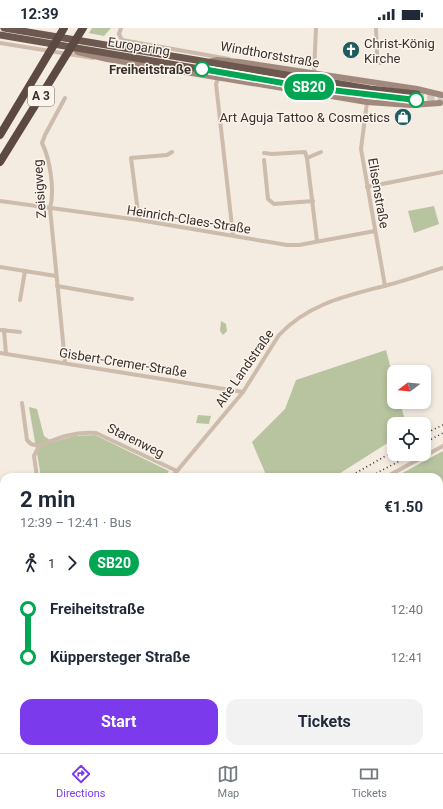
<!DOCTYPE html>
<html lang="en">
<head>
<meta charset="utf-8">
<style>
	body { margin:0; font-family:Roboto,sans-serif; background:#f2f2f3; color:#1f2937; height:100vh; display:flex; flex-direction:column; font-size:15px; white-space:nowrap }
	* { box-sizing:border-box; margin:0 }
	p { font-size:13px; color:#747a83 }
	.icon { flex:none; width:22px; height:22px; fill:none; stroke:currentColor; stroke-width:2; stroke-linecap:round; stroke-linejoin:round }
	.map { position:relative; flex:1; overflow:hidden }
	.details { position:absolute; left:0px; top:445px; width:443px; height:280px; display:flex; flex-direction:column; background:#fff; border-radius:12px 12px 0 0; box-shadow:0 2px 6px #0003 }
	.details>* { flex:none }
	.badge { padding:0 8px; border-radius:13px; font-size:14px; line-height:26px }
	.needle { width:26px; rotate:254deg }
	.tools { position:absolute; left:387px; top:337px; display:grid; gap:8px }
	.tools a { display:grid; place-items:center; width:44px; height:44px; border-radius:8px; background:#fff; box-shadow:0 2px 6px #0003; font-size:20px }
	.map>.badge { position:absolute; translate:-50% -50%; box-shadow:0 0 0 2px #fff }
	.legs { display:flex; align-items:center; gap:6px; height:44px; padding:0 20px; font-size:13px }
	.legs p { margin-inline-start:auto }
	.head { display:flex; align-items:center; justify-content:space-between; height:68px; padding:0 20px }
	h1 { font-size:22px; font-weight:700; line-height:30px }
	.button { display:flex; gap:8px; margin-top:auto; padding:8px 20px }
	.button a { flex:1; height:46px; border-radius:12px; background:#7c3aed; color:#fff; font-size:16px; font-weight:700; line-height:46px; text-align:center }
	.button a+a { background:#f2f2f3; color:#1f2937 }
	ul { padding:0 20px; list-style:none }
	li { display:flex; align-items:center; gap:14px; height:48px; font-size:15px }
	li i { display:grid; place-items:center; width:6px; height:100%; margin:0 5px; background:currentColor }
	li i::after { content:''; width:10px; height:10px; margin:-5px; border:3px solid; border-radius:50%; background:#fff }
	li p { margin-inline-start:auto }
	li:first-child i { background:linear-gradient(#0000 50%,currentColor 0) }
	li:last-child i { background:linear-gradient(currentColor 50%,#0000 0) }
	.status { display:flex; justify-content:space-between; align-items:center; height:28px; padding:0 20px; background:#fff; direction:ltr }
	.status svg { height:11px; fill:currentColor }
	.dock { display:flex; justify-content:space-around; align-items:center; height:56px; border-top:1px solid #e0e1e3; background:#fff; font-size:11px; color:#747a83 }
	.dock a { display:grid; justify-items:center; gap:2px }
	.dock .current { color:#7c3aed }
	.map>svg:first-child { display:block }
</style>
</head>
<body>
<div class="status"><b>12:39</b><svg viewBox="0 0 49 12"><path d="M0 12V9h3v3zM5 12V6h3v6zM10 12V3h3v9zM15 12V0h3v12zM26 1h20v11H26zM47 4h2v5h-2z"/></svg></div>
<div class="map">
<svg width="443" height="725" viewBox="0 0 443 725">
	<rect width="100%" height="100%" fill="#f4ebe1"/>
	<g fill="#b8c4a0">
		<polygon points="92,0 111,0 104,8 89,5"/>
		<polygon points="434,178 439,196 414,205 408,183"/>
		<polygon points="221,293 226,296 227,303 223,307 220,303"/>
		<polygon points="386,322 394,353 394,374 400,374 406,396 394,396 394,411 334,449 267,449 252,414 285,381 296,352"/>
		<polygon points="29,379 37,381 44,408 53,414 74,408 95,407 169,443 165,449 41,449"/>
		<polygon points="198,387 211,388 209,396 196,395"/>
		<polygon points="443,423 443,490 439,491 439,449 395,449"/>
		<polygon points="4,678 4,721 14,721 13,725 0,725 0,681"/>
	</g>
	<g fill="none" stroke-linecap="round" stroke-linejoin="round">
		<g stroke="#cfc6bd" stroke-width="7" stroke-dasharray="7 3.5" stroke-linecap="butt">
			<polyline points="417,66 441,69"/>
			<polyline points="417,72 443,74"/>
		</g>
		<g stroke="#cdbbac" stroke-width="4">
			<polyline points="121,0 119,6 122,12 229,31"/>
			<polyline points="376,0 377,27 380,35"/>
			<polyline points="0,15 93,30"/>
			<polyline points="314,45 316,0"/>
			<polyline points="218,50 216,56 233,207"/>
			<polyline points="367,74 361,121 385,258"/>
			<polyline points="264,125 272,126 305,124 307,130"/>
			<polyline points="264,132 268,171 274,176 313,173"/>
			<polyline points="367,159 443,144"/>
			<polyline points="0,173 139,192 287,217 299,217 375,203"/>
			<polyline points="139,192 131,130 167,127 172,124"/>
			<polyline points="317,213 307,130 321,124"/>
			<polyline points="0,239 56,248"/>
			<polyline points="57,258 132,271"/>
			<polyline points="20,272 25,243"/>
			<polyline points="0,302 20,304"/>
			<polyline points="4,302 6,326"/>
			<polyline points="0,325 243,364"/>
			<path d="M65 334 50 180C55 163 50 131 42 115L45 107 65 70"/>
			<polyline points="22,375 27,412 31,416 39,418 34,428 37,449"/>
			<path d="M39 418C58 410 75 403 96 405L177 443"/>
			<path d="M172 449 243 364 279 307C308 276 346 268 384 258 404 253 423 246 443 240"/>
			<polyline points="386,449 443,418"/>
			<polyline points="0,537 4,554"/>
			<polyline points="439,619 443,618"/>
			<polyline points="0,621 4,623"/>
			<polyline points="0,650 4,646"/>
			<polyline points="42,721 44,725"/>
			<polyline points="218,721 219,725"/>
			<polyline points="310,721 311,725"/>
			<polyline points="425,721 425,725"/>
			<polyline points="74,725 77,721"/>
			<polyline points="174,725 180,721"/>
			<polyline points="268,725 270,721"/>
		</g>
		<g stroke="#a18a7d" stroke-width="6">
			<polyline points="72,19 78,24 107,31 367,74 411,77 440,75"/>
			<polyline points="209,34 217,32 239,34 417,61 442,67"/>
		</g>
		<g stroke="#6c584f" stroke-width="7">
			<polyline points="4,0 370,61 417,66"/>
			<polyline points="0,7 306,59 417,72"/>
		</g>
		<g stroke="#5c4a42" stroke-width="8">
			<polyline points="0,107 64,0"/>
			<polyline points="0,134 83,0"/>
		</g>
		<g stroke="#3b302b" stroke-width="1.5" stroke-dasharray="1 3" stroke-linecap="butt">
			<polyline points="424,406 443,397"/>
			<polyline points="424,415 443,405"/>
			<polyline points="349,449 394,423"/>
			<polyline points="369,449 413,426"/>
			<polyline points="54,725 57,721"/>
			<polyline points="63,725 66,721"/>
		</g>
	</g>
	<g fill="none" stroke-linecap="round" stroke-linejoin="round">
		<defs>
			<polyline id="line-1" points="202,41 306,59 416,72"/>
		</defs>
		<use href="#line-1" stroke="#fff" stroke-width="9"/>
		<use href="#line-1" stroke="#00a651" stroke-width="6"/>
	</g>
	<defs>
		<symbol id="church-disc" viewBox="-11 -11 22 22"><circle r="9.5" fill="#1f5a5e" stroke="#fbf5ee"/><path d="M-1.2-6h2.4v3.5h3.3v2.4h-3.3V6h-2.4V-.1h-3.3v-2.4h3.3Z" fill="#fff"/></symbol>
		<symbol id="shop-disc" viewBox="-11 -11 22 22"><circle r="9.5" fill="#1f5a5e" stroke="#fbf5ee"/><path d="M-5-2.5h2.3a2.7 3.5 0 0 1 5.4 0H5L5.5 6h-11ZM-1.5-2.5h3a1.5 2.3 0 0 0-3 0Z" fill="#fff"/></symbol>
	</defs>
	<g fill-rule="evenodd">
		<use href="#church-disc" x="341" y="12" width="20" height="20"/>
		<use href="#shop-disc" x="393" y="79" width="20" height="20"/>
	</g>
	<g fill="#fff" stroke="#00a651" stroke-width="2">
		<circle cx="202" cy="41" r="7"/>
		<circle cx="416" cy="72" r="7"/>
	</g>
	<g text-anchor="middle" stroke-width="3" stroke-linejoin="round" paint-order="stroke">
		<rect fill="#fbf5ee" stroke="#756b66" stroke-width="1" x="28" y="58" width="26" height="20" rx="3"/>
		<g font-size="12" font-weight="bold" fill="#3b302b">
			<text x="41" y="72">A 3</text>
		</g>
		<g font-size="13" fill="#3b302b" stroke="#fbf5ee" text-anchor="start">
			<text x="364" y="20">Christ-König<tspan x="364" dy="15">Kirche</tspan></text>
			<text x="390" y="94" text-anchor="end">Art Aguja Tattoo &amp; Cosmetics</text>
		</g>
		<g font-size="13" fill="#3b302b" stroke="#fbf5ee">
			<text transform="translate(139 18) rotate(9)" y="5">Europaring</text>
			<text transform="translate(270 26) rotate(10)" y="5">Windthorststraße</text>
			<text transform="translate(39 161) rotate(-94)" y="5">Zeisigweg</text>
			<text transform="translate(379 165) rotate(80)" y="5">Elisenstraße</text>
			<text transform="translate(189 191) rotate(9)" y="5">Heinrich-Claes-Straße</text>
			<text transform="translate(123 334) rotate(9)" y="5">Gisbert-Cremer-Straße</text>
			<text transform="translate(244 340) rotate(-55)" y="5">Alte Landstraße</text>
			<text transform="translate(136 412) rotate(26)" y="5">Starenweg</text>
		</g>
		<g font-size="13" font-weight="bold" fill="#3b302b" stroke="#fbf5ee" text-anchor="end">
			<text x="191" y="46">Freiheitstraße</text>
		</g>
	</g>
</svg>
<div class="tools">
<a><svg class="needle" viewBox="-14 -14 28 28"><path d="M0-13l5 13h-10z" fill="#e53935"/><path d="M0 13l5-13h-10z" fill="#747a83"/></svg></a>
<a><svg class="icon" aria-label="locate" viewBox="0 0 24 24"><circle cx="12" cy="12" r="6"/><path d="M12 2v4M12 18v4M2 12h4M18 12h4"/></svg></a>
</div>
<b class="badge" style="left:309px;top:59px;background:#00a651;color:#fff">SB20</b>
<section class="details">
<div class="head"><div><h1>2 min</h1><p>12:39 – 12:41 · Bus</p></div><b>€1.50</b></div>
<div class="legs"><svg class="icon" aria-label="walk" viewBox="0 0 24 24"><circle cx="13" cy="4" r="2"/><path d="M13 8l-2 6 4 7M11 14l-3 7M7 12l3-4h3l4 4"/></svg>1<svg class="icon" aria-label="forward" viewBox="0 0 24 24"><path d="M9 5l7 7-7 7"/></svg><b class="badge" style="background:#00a651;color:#fff">SB20</b></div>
<ul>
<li><i style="color:#00a651"></i><b>Freiheitstraße</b><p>12:40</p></li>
<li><i style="color:#00a651"></i><b>Küppersteger Straße</b><p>12:41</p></li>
</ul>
<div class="button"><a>Start</a><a>Tickets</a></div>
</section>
</div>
<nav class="dock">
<a class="current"><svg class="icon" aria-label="directions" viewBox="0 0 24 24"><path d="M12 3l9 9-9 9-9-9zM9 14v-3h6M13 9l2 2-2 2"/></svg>Directions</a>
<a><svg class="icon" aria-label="map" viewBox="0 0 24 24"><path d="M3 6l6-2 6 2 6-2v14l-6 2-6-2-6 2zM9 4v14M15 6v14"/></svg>Map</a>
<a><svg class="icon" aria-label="tickets" viewBox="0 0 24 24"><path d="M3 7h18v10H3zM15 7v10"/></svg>Tickets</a>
</nav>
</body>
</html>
